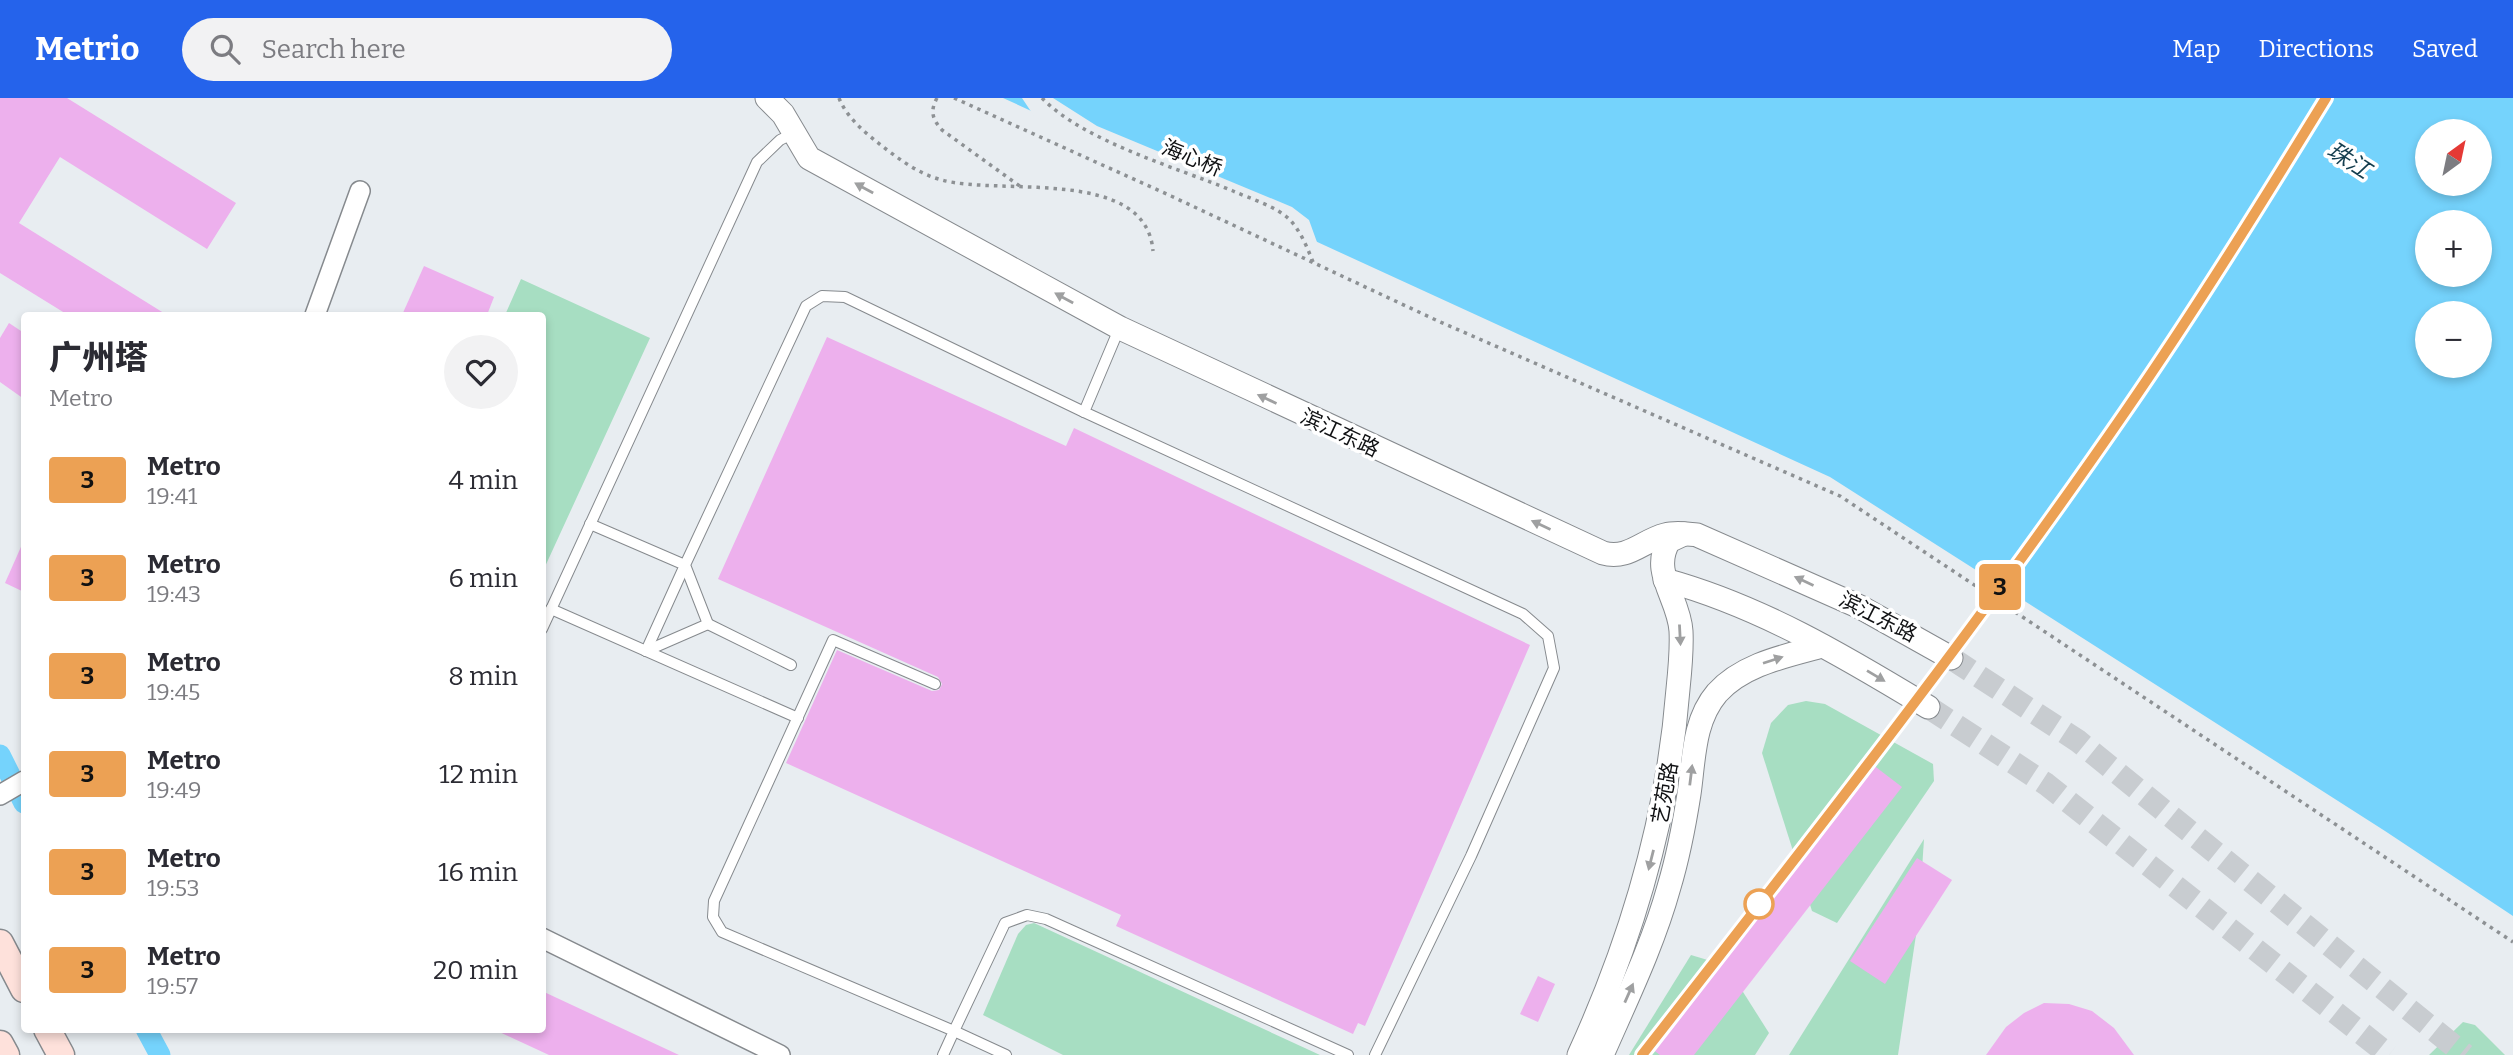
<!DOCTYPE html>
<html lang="en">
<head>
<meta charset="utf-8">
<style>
	body { margin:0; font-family:Bitter,"Noto Sans SC",serif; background:#f2f2f3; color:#2b2b33; height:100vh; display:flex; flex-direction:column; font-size:26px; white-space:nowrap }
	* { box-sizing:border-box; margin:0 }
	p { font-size:23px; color:#7c7c81 }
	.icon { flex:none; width:38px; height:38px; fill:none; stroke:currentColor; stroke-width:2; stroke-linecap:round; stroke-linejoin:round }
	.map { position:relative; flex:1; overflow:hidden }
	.panel { position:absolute; left:21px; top:214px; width:525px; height:721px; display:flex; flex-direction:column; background:#fff; border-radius:7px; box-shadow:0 4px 10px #0003 }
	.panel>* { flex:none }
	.badge { padding:0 14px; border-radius:5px; font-size:24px; line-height:46px }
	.needle { width:46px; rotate:33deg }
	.fabs { position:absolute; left:2415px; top:21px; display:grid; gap:14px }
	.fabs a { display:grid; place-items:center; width:77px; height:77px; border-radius:50%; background:#fff; box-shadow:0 4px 10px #0003; font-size:35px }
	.map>.badge { position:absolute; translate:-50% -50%; box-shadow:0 0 0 4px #fff }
	.round { display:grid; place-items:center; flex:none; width:74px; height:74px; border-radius:37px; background:#f2f2f3 }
	.head { display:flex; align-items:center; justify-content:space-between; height:119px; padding:0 28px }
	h1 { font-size:33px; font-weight:800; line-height:52px }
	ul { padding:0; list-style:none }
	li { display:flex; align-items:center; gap:21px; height:98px; padding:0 28px }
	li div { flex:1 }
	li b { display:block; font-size:26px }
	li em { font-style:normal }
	li .badge { min-width:77px; font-weight:700; text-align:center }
	header { display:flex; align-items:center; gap:42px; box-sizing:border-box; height:98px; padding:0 35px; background:#2563eb; color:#fff }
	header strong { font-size:33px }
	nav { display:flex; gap:38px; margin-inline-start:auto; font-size:24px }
	.search { width:490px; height:63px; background:#f2f2f3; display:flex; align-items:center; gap:18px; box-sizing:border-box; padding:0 24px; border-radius:38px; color:#7c7c81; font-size:26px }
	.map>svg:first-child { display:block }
</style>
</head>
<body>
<header>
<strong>Metrio</strong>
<div class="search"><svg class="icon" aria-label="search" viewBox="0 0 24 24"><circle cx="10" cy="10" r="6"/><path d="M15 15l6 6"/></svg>Search here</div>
<nav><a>Map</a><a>Directions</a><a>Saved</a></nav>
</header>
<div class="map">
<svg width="2513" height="957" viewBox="0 0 2513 957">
	<rect width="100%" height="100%" fill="#e8edf1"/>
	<g fill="#a7dec2">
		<polygon points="521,181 650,240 543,473 542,217 505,217"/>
		<polygon points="1806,603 1825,606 1933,666 1934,683 1837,825 1812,813 1762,655 1771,625 1788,607"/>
		<polygon points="1924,741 1919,817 1898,957 1789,957"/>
		<polygon points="1034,825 1320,957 1063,957 983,917 1018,836 1026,827"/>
		<polygon points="1691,857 1721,866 1738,886 1769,935 1755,957 1629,957"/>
		<polygon points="2463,924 2475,927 2505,957 2429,957"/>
	</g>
	<path fill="#75d3fc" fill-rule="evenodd" d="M1003 0H2513V818L2385 733 1830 379ZM2427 33H2480V86H2427ZM2427 124H2480V177H2427ZM2427 215H2480V268H2427Z"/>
	<polygon fill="#e8edf1" points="1022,0 1053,0 1097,28 1292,109 1309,122 1318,147 1034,18"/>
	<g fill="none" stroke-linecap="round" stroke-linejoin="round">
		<g stroke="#75d3fc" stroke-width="21">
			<polyline points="0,657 24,705"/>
			<polyline points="146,931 160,957"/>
		</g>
	</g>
	<g fill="#edb0ed">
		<polygon points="0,0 67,0 236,105 207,151 60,59 19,125 167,217 68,217 0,175"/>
		<polygon points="424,168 494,199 487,217 402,217"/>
		<polygon points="9,225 24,235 24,301 0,284 0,240"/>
		<polygon points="827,239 1066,348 1074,330 1530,547 1365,928 1358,925 1353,936 1116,828 1121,817 786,665 837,552 932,593 939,592 942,586 938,579 718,481"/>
		<polygon points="24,442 24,494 5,485"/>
		<polygon points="1864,660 1902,689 1694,957 1660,957 1643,944"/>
		<polygon points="1917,760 1952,782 1885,886 1850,863"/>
		<polygon points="1538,878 1555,886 1538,924 1520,916"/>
		<polygon points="542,893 679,957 549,957 493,931 542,931"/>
		<polygon points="2044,905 2069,906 2092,913 2114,930 2134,957 1986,957 2006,929 2024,915"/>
	</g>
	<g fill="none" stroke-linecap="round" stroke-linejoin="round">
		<g stroke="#c8ccd0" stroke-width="23" stroke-dasharray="23 11" stroke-linecap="butt">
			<polyline points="1951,560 2078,643 2465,957"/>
			<polyline points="1928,609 2046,686 2389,957"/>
		</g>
		<defs>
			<g id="service">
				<polyline points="1119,231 1084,314 1523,516 1548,538 1554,570 1471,758 1375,957"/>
				<polyline points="590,426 685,467 646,553"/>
				<polyline points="551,511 798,620"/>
				<polyline points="708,526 791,567"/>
				<polyline points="542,531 757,64 780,42 794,35"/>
				<polyline points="646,553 708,526 685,467 806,208 822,198 845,199 1084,314"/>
				<polyline points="935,586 833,542 714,803 713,819 722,834 954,933 943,957"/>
				<polyline points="1006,957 954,933 1005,825 1027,817 1046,821 1348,957"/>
			</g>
			<g id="minor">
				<polyline points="315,217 360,93"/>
				<polyline points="0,697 24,683"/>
				<polyline points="542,840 780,957"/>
			</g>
			<g id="tertiary">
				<path d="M767 0 783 16 809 60 1120 230 1603 455C1628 462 1642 443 1665 437 1676 434 1686 436 1697 437L1860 509 1951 560"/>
				<path d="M1665 482C1760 508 1844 558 1928 609"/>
				<path d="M1579 957C1633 839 1668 720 1678 591 1680 572 1682 552 1681 533 1679 500 1650 474 1669 443L1684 436"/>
				<path d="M1602 957C1626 902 1653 847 1669 789 1678 759 1684 728 1689 696 1694 662 1693 623 1717 595 1743 566 1786 558 1822 548"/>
			</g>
			<g id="secondary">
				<polyline points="0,845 24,891"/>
				<polyline points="47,931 61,957"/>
				<polyline points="0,946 6,957"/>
			</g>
		</defs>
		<use href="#service" stroke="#868a8e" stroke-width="12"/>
		<use href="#minor" stroke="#868a8e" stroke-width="22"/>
		<use href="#tertiary" stroke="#868a8e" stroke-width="25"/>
		<use href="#secondary" stroke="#868a8e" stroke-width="29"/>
		<g stroke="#8d9194" stroke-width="3.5" stroke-dasharray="3.5 5" stroke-linecap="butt">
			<path d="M839 0C846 18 862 32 877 44 896 59 918 76 942 82 999 98 1146 68 1153 153"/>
			<path d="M937 0C930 13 932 21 942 32L1021 89"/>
			<polyline points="954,0 1171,98 1438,223 1840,398 2513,844"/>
			<path d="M1042 0C1083 43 1178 70 1233 93 1251 101 1276 108 1290 122 1301 134 1307 149 1313 164"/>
		</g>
		<use href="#service" stroke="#fff" stroke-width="10"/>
		<use href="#minor" stroke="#fff" stroke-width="19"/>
		<use href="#tertiary" stroke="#fff" stroke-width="23"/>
		<use href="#secondary" stroke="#fee1db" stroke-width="26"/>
	</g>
	<defs><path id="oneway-solid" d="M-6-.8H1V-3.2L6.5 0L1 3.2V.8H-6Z" transform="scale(1.75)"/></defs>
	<g fill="#9fa0a1">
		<use href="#oneway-solid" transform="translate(864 90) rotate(-151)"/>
		<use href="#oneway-solid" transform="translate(1064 200) rotate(-151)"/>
		<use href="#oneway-solid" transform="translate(1267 301) rotate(-155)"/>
		<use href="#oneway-solid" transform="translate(1541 427) rotate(-155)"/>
		<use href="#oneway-solid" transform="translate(1804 483) rotate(-155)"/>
		<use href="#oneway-solid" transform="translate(1680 537) rotate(87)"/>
		<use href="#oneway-solid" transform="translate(1773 562) rotate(-18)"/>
		<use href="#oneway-solid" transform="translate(1876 578) rotate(31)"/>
		<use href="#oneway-solid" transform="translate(1691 677) rotate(-83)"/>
		<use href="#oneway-solid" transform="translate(1651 762) rotate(104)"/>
		<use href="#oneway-solid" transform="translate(1629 895) rotate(-66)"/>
	</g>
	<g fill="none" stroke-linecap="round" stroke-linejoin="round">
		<defs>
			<path id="line" d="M1642 957C1807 746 1973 535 2125 314 2196 211 2261 106 2326 0"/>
		</defs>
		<use href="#line" stroke="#fff" stroke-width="16"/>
		<use href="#line" stroke="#eca154" stroke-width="10"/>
	</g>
	<circle fill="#fff" stroke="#eca154" stroke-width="3.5" cx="1759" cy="806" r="14"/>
	<g text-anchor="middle" stroke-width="7" stroke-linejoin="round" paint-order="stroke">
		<g font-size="21" fill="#101113" stroke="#fff">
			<text transform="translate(1192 60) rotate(22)" y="7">海心桥</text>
			<text transform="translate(1340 335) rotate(25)" y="7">滨江东路</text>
			<text transform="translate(1878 519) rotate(27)" y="7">滨江东路</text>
			<text transform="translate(1665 695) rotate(-80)" y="7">艺苑路</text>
		</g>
		<g font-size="23" font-style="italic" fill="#133d4e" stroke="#fff">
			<text transform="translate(2349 62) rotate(33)" y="8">珠江</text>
		</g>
	</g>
</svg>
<div class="fabs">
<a><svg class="needle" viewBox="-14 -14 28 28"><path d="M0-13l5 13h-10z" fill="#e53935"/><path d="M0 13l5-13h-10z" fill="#7c7c81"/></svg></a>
<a>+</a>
<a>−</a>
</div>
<b class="badge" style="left:2000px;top:489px;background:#eca154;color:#111">3</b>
<section class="panel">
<div class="head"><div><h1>广州塔</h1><p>Metro</p></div><a class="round"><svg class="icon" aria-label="heart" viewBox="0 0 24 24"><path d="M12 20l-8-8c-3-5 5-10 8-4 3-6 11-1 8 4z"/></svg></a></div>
<ul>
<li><span class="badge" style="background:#eca154;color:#111">3</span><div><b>Metro</b><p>19:41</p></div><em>4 min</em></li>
<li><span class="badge" style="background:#eca154;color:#111">3</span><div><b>Metro</b><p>19:43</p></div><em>6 min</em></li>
<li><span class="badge" style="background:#eca154;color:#111">3</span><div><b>Metro</b><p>19:45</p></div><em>8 min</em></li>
<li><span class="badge" style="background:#eca154;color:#111">3</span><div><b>Metro</b><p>19:49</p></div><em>12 min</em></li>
<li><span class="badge" style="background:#eca154;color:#111">3</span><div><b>Metro</b><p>19:53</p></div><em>16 min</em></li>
<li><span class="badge" style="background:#eca154;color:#111">3</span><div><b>Metro</b><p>19:57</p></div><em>20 min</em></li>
</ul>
</section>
</div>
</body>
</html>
